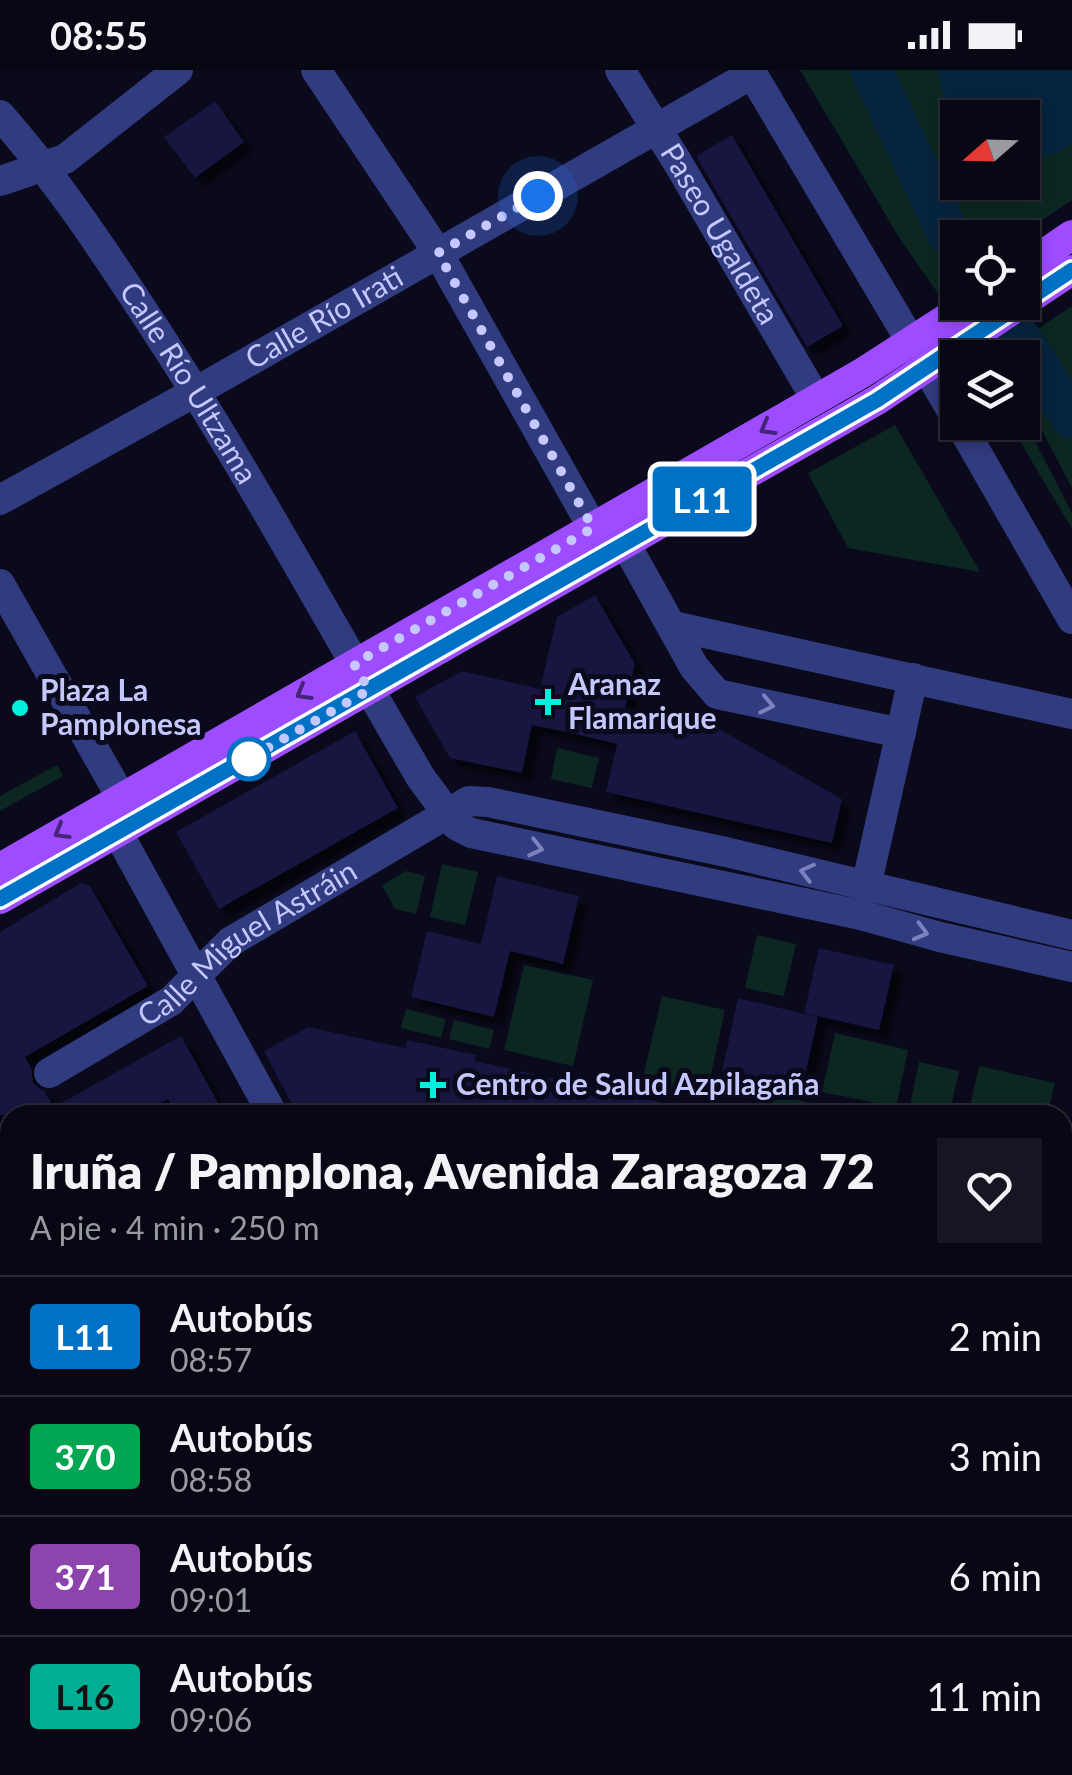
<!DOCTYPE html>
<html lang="es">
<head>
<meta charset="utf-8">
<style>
	body { margin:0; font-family:Lato,sans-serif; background:#161622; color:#f1f3f6; height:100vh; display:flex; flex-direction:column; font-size:38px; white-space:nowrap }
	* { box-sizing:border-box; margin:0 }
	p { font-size:32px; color:#989aa0 }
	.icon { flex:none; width:55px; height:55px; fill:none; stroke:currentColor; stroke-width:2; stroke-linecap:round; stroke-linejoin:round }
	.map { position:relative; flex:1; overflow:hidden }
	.details { position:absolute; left:0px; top:1035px; width:1072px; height:670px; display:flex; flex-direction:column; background:#080815; border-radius:30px 30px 0 0; box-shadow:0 5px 15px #0003,0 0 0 2px #292934 }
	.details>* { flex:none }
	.badge { padding:0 20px; border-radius:8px; font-size:35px; line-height:65px }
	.needle { width:65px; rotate:250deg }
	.tools { position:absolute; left:940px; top:30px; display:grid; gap:20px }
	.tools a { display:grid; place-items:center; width:100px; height:100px; border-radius:0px; background:#080815; box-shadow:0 5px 15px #0003,0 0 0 2px #292934; font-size:50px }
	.you { position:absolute; width:50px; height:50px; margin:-25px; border:8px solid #fff; border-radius:50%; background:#1a73e8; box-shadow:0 0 0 15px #1a73e833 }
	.map>.badge { position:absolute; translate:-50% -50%; box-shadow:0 0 0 5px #fff }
	.round { display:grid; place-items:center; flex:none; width:105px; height:105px; border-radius:0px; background:#161622 }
	.summary { display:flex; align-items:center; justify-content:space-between; height:170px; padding:0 30px }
	h1 { font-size:48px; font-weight:800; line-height:75px }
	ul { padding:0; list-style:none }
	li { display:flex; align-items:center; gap:30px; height:120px; padding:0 30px; border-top:2px solid #292934 }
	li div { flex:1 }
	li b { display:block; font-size:38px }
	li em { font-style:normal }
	li .badge { min-width:110px; font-weight:700; text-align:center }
	.status { display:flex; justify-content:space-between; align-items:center; height:70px; padding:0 50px; background:#080815; direction:ltr }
	.status svg { height:28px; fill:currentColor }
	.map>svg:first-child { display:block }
</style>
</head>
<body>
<div class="status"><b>08:55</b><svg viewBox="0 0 49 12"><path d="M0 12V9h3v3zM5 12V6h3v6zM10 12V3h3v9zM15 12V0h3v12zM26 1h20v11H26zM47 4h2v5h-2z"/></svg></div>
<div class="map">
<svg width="1072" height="1705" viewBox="0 0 1072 1705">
	<defs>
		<filter id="shadow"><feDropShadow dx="9" dy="9" stdDeviation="2.5" flood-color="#0009"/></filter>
	</defs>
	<rect width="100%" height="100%" fill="#0a0a1c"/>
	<g fill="#0c2721" fill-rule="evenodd">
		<path d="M800 0H1072V130L1017 167 958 168 957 208 937 222 900 169ZM958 48H1022V112H958Z"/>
		<polygon points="1072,236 1072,418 1023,324 1022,288 1004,287 1002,283"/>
		<polygon points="1023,348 1072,443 1072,459 1009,353 1022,352"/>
		<polygon points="895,355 980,502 848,478 808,403"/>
		<polygon points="557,678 599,688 592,718 551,709"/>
		<polygon points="57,695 63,706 0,741 0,726"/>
		<polygon points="442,794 478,802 465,855 430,847"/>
		<polygon points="406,801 425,806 416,844 395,839 382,815"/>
		<polygon points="757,865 796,874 784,926 745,918"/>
		<polygon points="524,895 593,910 573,996 504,980"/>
		<polygon points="662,926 725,940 706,1027 642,1012"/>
		<polygon points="406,939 446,949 441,968 401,958"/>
		<polygon points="454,950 494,960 489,979 449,969"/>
		<polygon points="835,963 908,980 896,1037 822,1022"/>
		<polygon points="919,992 959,1001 949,1045 908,1045"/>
		<polygon points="979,996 1055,1013 1047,1045 968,1045"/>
		<polygon points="762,1022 864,1045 771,1045 758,1042"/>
		<polygon points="1072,1115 1072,1446 1062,1443 1062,1157"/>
		<polygon points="10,1202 10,1362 0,1359 0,1203"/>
		<polygon points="905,1695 1004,1695 1038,1705 903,1705"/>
	</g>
	<path fill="#07243e" d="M937 0H1072V74C1058 84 1040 89 1023 89L1022 48H958L957 53 941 19Z"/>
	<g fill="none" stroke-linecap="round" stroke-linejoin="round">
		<g stroke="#07243e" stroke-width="42">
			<polyline points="871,0 947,161 958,176"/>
			<polyline points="996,232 1072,348"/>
		</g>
	</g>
	<g fill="#15143f" filter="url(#shadow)">
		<polygon points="215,31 244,72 195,108 164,67"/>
		<polygon points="732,65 843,256 807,277 696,86"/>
		<polygon points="595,525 635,594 625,638 716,657 842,729 832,773 606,722 617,674 571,663 532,655 522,703 450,688 415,627 462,601 540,619 557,547"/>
		<polygon points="355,661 398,738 219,839 176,762"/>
		<polygon points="497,806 579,826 563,894 510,881 494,947 411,927 427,861 481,874"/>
		<polygon points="81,813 90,816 148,916 25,987 31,998 33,1013 44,1021 54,1037 181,966 225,1045 177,1045 168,1029 140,1045 0,1045 0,862"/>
		<polygon points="819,878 894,895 879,960 804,943"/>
		<polygon points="738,928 818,947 802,1020 722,1002"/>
		<polygon points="308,957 405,978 407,970 476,985 475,991 683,1037 682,1045 569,1045 529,1036 527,1045 336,1045 293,1036 264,981"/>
	</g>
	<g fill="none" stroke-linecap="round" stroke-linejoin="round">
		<g stroke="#313b7f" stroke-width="30">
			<polyline points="316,0 438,183 593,458"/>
			<path id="s1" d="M620 0 678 93 816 329"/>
			<polyline points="750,0 958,351"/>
			<path id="s2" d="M0 45C53 105 96 169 140 236 241 388 328 550 421 708L456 755 471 763 861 845 940 867 1072 897"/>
			<polyline points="0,111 65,89 178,0"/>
			<polyline points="959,352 1072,549"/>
			<path id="s3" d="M0 430 197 321 752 4"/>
			<polyline points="625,473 694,597 717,624 901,663"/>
			<polyline points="0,514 121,727"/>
			<polyline points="673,556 1072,644"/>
			<polyline points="118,763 273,1045"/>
			<polyline points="866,817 913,608"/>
			<path id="s4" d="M49 1003 171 931 230 872 469 731 488 732 726 782 1072 865"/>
			<polyline points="0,1169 10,1167"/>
			<polyline points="0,1425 10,1424"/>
			<polyline points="0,1560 10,1562"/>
			<polyline points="1062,1637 1072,1639"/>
			<polyline points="0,1659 10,1682"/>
			<polyline points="1062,1674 1072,1677"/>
		</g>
		<g stroke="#9d4cff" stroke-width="30">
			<polyline points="1022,199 1072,165"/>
			<polyline points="0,798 862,303 972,232"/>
			<polyline points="0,829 877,330 1072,200"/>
		</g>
	</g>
	<defs><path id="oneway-chevron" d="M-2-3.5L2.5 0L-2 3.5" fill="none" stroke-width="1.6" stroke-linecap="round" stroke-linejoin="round" transform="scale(2.5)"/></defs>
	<g stroke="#452477">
		<use href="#oneway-chevron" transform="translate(767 358) rotate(150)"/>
		<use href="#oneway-chevron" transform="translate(303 623) rotate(150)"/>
		<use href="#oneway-chevron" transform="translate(61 762) rotate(150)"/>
	</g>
	<g stroke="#7b82bf">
		<use href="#oneway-chevron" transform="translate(767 635) rotate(12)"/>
		<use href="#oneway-chevron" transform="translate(536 778) rotate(13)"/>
		<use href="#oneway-chevron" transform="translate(807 802) rotate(-166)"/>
		<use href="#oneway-chevron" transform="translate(921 862) rotate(15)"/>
	</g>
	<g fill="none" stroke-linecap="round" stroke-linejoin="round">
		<defs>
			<polyline id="line" points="0,829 877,330 1072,200"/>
		</defs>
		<use href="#line" stroke="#fff" stroke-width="22"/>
		<use href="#line" stroke="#0072c6" stroke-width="15"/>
		<polyline stroke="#c5c8ff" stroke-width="10" stroke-dasharray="0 18" points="249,689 243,692 369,620 354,594 593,458 438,183 538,126"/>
	</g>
	<g fill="#00f0de" stroke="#0a0a1c" stroke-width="4">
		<path d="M543 617h10v10h10v10h-10v10h-10v-10h-10v-10h10z"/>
		<circle cx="20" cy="638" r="10"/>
		<path d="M428 1000h10v10h10v10h-10v10h-10v-10h-10v-10h10z"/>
	</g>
	<circle fill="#fff" stroke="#0072c6" stroke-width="5" cx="249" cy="689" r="20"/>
	<g text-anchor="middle" stroke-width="10" stroke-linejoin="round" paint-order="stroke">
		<g font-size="30" fill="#c5c8ff" stroke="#0a0a1c">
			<text dy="10" stroke="none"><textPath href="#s1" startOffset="192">Paseo Ugaldeta</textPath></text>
			<text dy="10" stroke="none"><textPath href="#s3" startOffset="372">Calle Río Irati</textPath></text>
			<text dy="10" stroke="none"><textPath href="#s2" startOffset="328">Calle Río Ultzama</textPath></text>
			<text dy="10" stroke="none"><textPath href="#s4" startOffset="238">Calle Miguel Astráin</textPath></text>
		</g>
		<g font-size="30" font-weight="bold" fill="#c5c8ff" stroke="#0a0a1c" text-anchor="start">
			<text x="568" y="625">Aranaz<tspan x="568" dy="34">Flamarique</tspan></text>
			<text x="40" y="631">Plaza La<tspan x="40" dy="34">Pamplonesa</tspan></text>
			<text x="456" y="1025">Centro de Salud Azpilagaña</text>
		</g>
	</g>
</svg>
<div class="tools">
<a><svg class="needle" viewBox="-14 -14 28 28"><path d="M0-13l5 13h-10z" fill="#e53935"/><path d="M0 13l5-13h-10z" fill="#989aa0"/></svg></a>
<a><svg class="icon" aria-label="locate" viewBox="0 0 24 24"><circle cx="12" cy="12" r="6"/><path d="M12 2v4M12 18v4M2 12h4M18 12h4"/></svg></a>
<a><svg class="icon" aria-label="layers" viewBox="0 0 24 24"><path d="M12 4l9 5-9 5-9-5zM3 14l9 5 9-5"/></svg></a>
</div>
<div class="you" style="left:538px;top:126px"></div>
<b class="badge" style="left:702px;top:429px;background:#0072c6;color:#fff">L11</b>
<section class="details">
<div class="summary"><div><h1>Iruña / Pamplona, Avenida Zaragoza 72</h1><p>A pie · 4 min · 250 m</p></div><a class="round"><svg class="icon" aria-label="heart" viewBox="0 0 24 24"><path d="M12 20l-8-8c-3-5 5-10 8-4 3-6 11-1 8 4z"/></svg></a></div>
<ul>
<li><span class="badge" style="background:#0072c6;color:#fff">L11</span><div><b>Autobús</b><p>08:57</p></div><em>2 min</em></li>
<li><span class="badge" style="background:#00a651;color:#fff">370</span><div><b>Autobús</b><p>08:58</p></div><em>3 min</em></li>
<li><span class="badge" style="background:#8e44ad;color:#fff">371</span><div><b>Autobús</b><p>09:01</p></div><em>6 min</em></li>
<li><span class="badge" style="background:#00af93;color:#111">L16</span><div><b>Autobús</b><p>09:06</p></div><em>11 min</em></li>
</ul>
</section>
</div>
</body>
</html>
